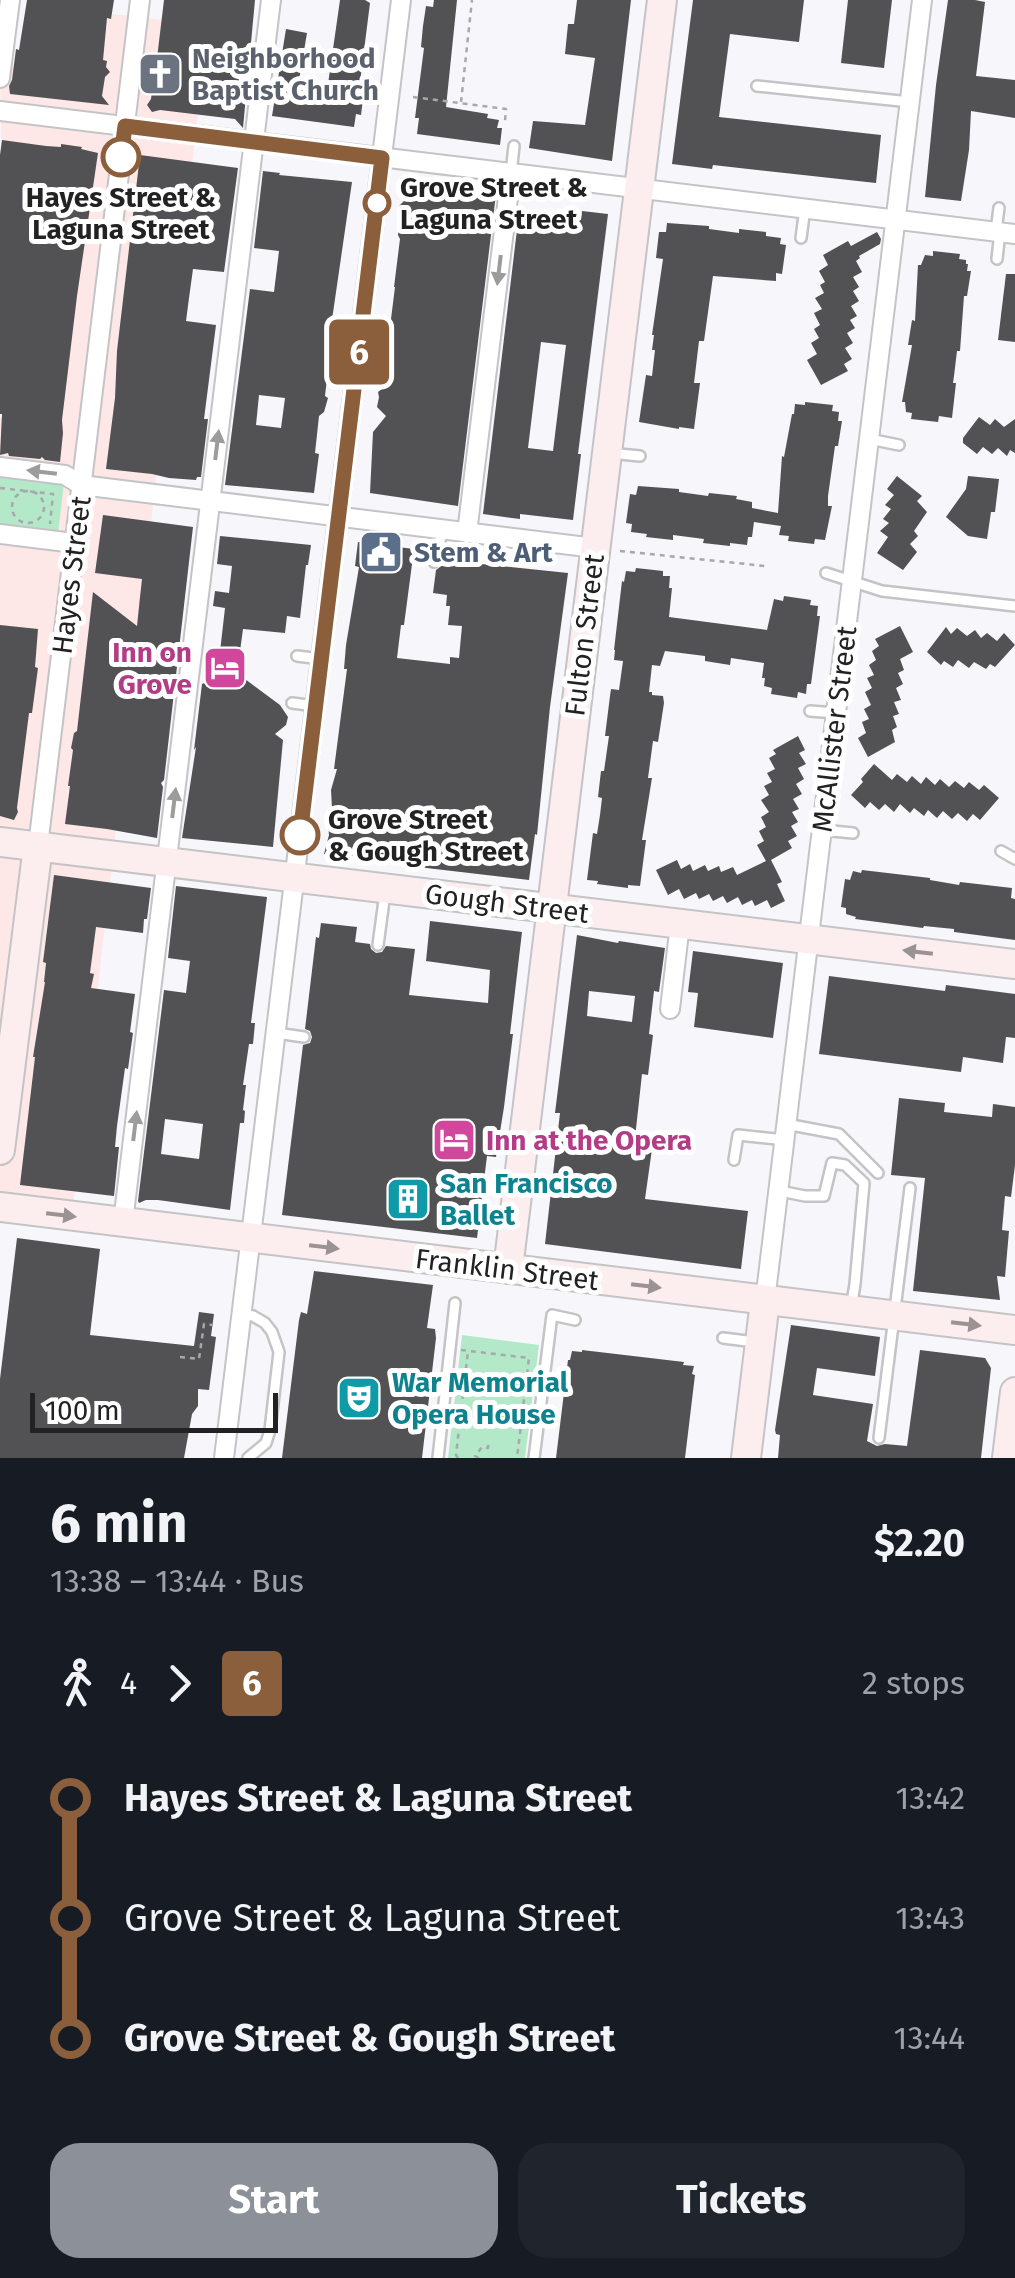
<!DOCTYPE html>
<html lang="en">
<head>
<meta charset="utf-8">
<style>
	body { margin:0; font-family:"Fira Sans",sans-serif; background:#20242c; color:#f1f3f6; height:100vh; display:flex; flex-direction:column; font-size:38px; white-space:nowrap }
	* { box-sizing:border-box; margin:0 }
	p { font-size:32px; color:#9ea1a6 }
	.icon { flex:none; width:55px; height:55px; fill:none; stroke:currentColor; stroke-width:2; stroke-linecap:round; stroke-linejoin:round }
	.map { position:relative; height:1458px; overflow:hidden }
	.panel { display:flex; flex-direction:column; background:#171b24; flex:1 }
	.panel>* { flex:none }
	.badge { padding:0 20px; border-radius:8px; font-size:35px; line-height:65px }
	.scale { position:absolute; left:30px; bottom:25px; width:248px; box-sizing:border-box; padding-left:10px; border:5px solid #222223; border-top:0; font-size:28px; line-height:35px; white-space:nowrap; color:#222223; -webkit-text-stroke:8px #fff; paint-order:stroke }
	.map>.badge { position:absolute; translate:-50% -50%; box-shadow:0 0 0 5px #fff }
	.legs { display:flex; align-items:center; gap:15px; height:110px; padding:0 50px; font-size:32px }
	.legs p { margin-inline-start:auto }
	.headline { display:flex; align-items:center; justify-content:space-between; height:170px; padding:0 50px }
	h1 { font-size:55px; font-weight:700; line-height:75px }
	.action { display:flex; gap:20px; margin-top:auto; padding:20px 50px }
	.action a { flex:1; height:115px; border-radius:30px; background:#8c9099; color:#fff; font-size:40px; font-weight:700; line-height:115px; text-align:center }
	.action a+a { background:#20242c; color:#f1f3f6 }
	ul { padding:0 50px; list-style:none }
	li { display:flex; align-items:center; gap:35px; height:120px; font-size:38px }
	li i { display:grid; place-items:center; width:15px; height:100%; margin:0 12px; background:currentColor }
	li i::after { content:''; width:25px; height:25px; margin:-12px; border:8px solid; border-radius:50%; background:#171b24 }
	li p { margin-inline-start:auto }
	li:first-child i { background:linear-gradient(#0000 50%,currentColor 0) }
	li:last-child i { background:linear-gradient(currentColor 50%,#0000 0) }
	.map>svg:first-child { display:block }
</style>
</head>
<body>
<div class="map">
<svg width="1015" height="1458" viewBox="0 0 1015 1458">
	<rect width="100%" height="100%" fill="#f7f7fb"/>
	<polygon fill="#fee8e7" points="61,8 208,25 73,1205 0,1195 0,418 5,418 0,65 54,72"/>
	<g fill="#b3e8c9">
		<polygon points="0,476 64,483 58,534 0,527"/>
		<polygon points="462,1335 539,1345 525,1458 448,1458"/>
	</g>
	<g fill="#525254" fill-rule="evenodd">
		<polygon points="27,0 114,0 111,19 107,18 103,60 107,61 106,67 110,72 105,77 102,96 109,105 10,94 9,86 12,80 16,49 19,50"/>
		<polygon points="164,0 255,0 243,128 235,119 160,110 152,112 147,105 151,99 153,83 154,83"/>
		<polygon points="340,0 365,0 370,3 358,98 363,99 361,115 356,114 354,127 272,116 286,29 307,33 298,86 327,91"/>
		<polygon points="434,0 457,0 446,107 488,114 487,118 499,120 497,128 502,128 500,145 417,134 419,118 415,118 424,48 421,47 423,26 426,6 433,7"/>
		<polygon points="577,0 631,0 612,161 529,148 533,121 585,125 595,58 565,54 568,24 574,24"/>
		<polygon points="693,0 804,0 799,42 730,34 719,117 881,135 876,183 713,165 712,169 672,164"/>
		<polygon points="848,0 892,0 884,68 841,63"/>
		<polygon points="948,0 975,0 985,2 976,76 1015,80 1015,118 971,111 969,150 961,201 925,197 936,85"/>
		<polygon points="2,140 46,146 61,147 61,144 82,147 81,149 98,153 77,296 62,420 63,433 60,462 45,460 42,457 40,459 9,456 8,453 0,455 2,414 0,414 0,155"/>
		<polygon points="140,155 238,168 224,272 193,269 189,298 186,321 216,325 204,419 208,419 201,477 197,477 196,480 169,478 152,474 106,469 115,398 117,351"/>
		<path d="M263 171 280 173 279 175 352 182 326 361H329L325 396 328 398 324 412 319 416 315 453 319 454 314 493 225 485 250 289 274 292 279 251 254 248ZM259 395 285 398 281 428 256 425Z"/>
		<polygon points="410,180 424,182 427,180 438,193 444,185 455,187 459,184 467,196 475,189 496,194 458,506 370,493 373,432 386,416 377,407 379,397 378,392 382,389 388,327 390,327 395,287 394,287 400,239 398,235 400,218 405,212 399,206 407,198 402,188"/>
		<path d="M582 211 608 214 578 454H581L573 520 520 514V519L483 514 519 213 581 220ZM541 342 566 345 553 451 528 448Z"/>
		<polygon points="667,223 709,226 709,229 739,233 739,229 766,232 766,236 781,238 780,244 786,245 782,274 776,273 776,281 713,276 704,341 699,341 694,383 700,383 694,429 679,427 679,429 639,422 646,375 652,376 655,350 652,350 654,335 652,335 663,259 656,258 659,232 666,232"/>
		<polygon points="877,232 881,239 880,244 859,256 860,258 856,261 862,272 853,277 859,287 853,291 859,301 851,306 857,316 850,320 855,328 847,333 853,343 845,348 852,359 844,364 848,371 821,385 807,360 817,354 811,343 819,338 814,329 820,325 814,313 822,309 815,298 824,293 820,285 825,282 819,271 828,265 823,255 848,241 851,246"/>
		<polygon points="933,251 960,254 959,259 966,260 966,264 968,264 967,271 971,271 967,296 964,296 960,351 957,351 954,376 953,383 956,383 952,418 939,416 938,422 911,419 912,413 906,412 905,402 902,402 912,345 908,345 912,320 915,321 918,265 921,265 925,255 933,256"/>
		<polygon points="1006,274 1015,274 1015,342 998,340"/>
		<polygon points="805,402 833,405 832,411 839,412 838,421 842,421 838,446 835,446 828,496 828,506 832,506 825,540 815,539 814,544 788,541 789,536 779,535 781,526 754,522 752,537 748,537 747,545 730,543 730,546 703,543 704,539 673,535 673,540 646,537 647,534 631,532 632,524 626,523 630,494 636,495 638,486 679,489 679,492 708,496 709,493 737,496 736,499 752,502 752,508 778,513 782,456 784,457 792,414 794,414 795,404 805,405"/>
		<polygon points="979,417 990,425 995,419 1004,427 1015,419 1015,453 1010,450 1007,456 998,448 992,454 983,447 977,454 963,443 963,438"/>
		<polygon points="897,476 922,496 917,501 927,512 914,531 918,536 910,544 917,552 903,570 877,553 888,537 880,531 889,523 883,519 891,509 885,505 894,495 887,489"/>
		<polygon points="968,476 999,479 995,512 991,512 987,539 968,536 946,517 966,489"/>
		<polygon points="103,515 193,527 164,780 161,783 163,787 157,838 107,829 65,824 70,786 68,786 73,750 71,748 74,733 77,731 93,592 137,626 140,597 142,579 95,573"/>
		<polygon points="220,536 311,545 308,565 306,565 300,618 287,616 285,633 243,629 237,673 280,705 288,717 286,725 275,734 283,740 273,847 182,838 196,747 194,750 202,684 217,678 225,608 213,606 215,591 229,593 232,566 217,564"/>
		<polygon points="358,542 414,549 404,625 401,625 397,658 450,664 450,657 459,658 462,626 448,625 450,606 446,606 447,595 433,593 436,570 440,567 443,560 568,573 550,707 537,835 535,834 529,880 375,862 356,856 338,858 324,854 329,835 328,823 332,808 331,790 337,769 334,769 347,669 344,669 346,645 359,567 355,566"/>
		<polygon points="636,568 663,571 663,576 670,576 669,588 672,588 669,617 767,630 774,599 783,601 784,596 811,600 810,605 818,606 817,616 820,616 811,684 807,684 806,694 798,692 797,698 771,694 772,688 764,686 765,678 762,678 764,663 731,658 730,665 705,661 705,656 665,651 660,666 652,665 649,692 652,692 652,695 663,696 664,703 658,742 653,741 648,778 652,778 642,840 646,840 640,886 628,885 628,888 597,884 598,881 587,880 593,833 597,834 600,815 602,798 598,797 601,771 604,771 609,736 605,736 610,696 611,689 619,690 623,661 614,660 615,650 614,650 622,581 624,582 626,571 635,572"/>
		<polygon points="0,625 38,629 35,667 38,668 32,713 29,713 17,808 18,812 14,820 0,816"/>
		<polygon points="900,626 913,652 900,659 904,670 898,673 903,684 896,688 901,700 894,702 899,714 893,716 897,727 892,730 895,742 868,757 858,738 866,733 862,722 869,719 864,709 871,705 865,692 872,688 867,678 874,675 869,665 876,660 872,651 879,646 875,639"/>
		<polygon points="946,627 951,634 957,628 967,636 975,630 981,638 987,633 997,641 1004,633 1015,645 995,667 990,664 986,669 974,662 969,668 958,660 953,667 944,661 941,665 927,652"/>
		<polygon points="798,736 805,750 799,753 806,764 798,768 804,779 796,784 802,794 793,799 799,809 792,812 798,822 791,826 797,836 788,841 792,848 771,860 782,882 777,884 785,901 771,908 767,900 755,906 752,900 742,905 738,897 727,903 723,896 713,901 709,894 699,899 696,893 684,899 679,889 668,895 656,870 677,860 681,869 690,864 693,871 705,865 708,871 719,866 721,872 733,867 737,875 766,861 757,845 764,841 759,831 766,827 761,817 769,812 761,800 769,795 764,786 772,782 767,773 775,769 769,758 776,754 773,750"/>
		<polygon points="874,764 892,780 897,774 907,782 912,776 921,784 926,777 935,785 940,779 949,787 955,781 964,788 969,782 979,790 984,785 999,798 980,820 973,814 967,821 958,813 952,819 943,811 937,818 928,810 924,816 914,808 910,813 900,804 894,812 885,804 879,810 870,802 865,808 851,795 863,782 861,779"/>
		<polygon points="862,870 930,878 930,880 959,885 960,882 1012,888 1011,898 1015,899 1015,940 954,932 954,929 924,926 923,928 855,919 856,917 846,914 846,908 841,907 845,879 850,880 853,871 861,873"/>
		<polygon points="54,875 151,888 147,919 144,919 143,933 96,927 90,973 94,974 91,988 135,994 130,1032 133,1033 128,1069 125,1068 117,1126 115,1147 119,1147 114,1196 20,1185 35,1057 33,1057 45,982 44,982 46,963 43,962"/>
		<path d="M176 886 267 897 251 1023H255L253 1044H249L243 1085H246L243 1110 245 1111 244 1123H240L230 1210 158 1200H146L139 1203 138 1201 164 990 186 993 190 961 168 958ZM165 1119 203 1124 199 1159 161 1154Z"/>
		<polygon points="430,921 522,932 510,1034 513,1034 504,1107 496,1157 487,1156 477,1238 282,1215 303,1045 310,1043 312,1037 310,1031 305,1029 316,937 319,938 321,923 357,927 355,942 370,944 371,949 376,953 382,952 386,946 415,949 409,995 488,1003 490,970 426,961"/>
		<path d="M577 935 618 943 619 941 665 948 659 992 654 991 649 1034 653 1035 648 1075 642 1074 634 1147 652 1149 645 1199 748 1211 741 1269 545 1244 560 1113H555ZM589 991 635 996 632 1022 587 1016Z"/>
		<polygon points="693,951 783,963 773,1038 694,1027 698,993 688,992"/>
		<polygon points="829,976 945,991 946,985 1015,994 1015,1038 1006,1037 1003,1063 963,1057 961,1072 819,1054"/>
		<polygon points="899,1098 945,1103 944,1112 992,1117 993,1104 1015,1107 1015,1165 1011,1197 1005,1196 1002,1230 1009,1231 1005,1277 997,1276 1000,1300 913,1291 925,1178 891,1175"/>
		<polygon points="17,1238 100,1249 90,1335 194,1346 199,1312 214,1314 211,1336 216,1337 209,1390 198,1389 198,1406 192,1414 184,1458 0,1458 0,1379"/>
		<polygon points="314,1271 433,1285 427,1328 435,1329 436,1338 422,1458 282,1458 299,1320 301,1312 307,1314"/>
		<polygon points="791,1325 880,1337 875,1376 817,1368 813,1395 873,1404 867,1441 877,1446 885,1444 907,1446 920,1350 985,1358 991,1368 981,1458 778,1458 780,1435 776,1434 775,1430"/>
		<polygon points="582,1350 684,1362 683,1365 694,1366 692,1374 695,1375 685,1458 556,1458 568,1360 570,1360 572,1351 582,1352"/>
	</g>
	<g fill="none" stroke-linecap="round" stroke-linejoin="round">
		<defs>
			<g id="lane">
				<polyline points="757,86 910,102"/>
				<polyline points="511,173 514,146"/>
				<polyline points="996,231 999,208"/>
				<polyline points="801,238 805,208"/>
				<polyline points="997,259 1000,232"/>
				<polyline points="869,439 899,445"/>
				<polyline points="609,453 640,456"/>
				<polyline points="434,562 443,530"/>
				<polyline points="826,573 882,591 1015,606"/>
				<polyline points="297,656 321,659"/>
				<polyline points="292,703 316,706"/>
				<polyline points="810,711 836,713"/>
				<polyline points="822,830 853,833"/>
				<polyline points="1001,851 1015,859"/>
				<polyline points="378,945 385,893"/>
				<polyline points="276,1033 304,1037"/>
				<polyline points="786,1124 839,1134 878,1173"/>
				<polyline points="734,1160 738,1135 785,1140"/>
				<polyline points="780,1191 805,1196 824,1196 832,1163 845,1165 864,1183 855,1284 851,1308"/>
				<polyline points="242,1314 253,1316 265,1323 272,1332 279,1352 270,1430 266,1443 248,1458"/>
				<polyline points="723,1338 755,1342"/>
				<polyline points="879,1438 910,1188"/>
				<polyline points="438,1458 455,1303"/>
				<polyline points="534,1458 552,1315 575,1320"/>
			</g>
			<g id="street">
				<polyline points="0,78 10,0"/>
				<polyline points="0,111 1015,234"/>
				<polyline points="0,467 65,475 81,485 595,548"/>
				<polyline points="467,533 511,173"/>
				<polyline points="0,534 74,543"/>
				<polyline points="38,846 140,0"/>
				<polyline points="670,1009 680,924"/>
				<polyline points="123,1222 271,0"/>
				<polyline points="765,1301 922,0"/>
				<polyline points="224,1458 401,0"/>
			</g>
			<g id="secondary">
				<polyline points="0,842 1015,964"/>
				<polyline points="0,1150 38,846"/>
				<polyline points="0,1207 1015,1330"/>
				<polyline points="508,1269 662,0"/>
				<polyline points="746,1458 765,1301"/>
				<polyline points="1007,1458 1015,1392"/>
			</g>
		</defs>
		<use href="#lane" stroke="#c4c4c7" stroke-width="14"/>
		<use href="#street" stroke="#c4c4c7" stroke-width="22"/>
		<use href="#secondary" stroke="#c4c4c7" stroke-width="32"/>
		<g stroke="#a8a8ab" stroke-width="2.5" stroke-dasharray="5 5" stroke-linecap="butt">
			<polyline points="413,97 506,109 505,121"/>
			<polyline points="461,102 472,0"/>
			<polyline points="0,488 53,494 50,524"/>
			<circle cx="28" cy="507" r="16"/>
			<polyline points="620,551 765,566"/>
			<polyline points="461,1350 529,1358 517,1458"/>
			<polyline points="180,1357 199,1359 204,1324 212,1325"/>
			<polyline points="458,1458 456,1455 468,1351"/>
			<polyline points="479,1458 475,1456 482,1447 488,1448 489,1442"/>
		</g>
		<use href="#lane" stroke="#fff" stroke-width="9"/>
		<use href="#street" stroke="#fff" stroke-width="18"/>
		<use href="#secondary" stroke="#fcedee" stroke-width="28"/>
	</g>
	<defs><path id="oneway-solid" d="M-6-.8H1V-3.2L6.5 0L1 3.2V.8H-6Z" transform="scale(2.5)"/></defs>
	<g fill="#9c9c9c">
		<use href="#oneway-solid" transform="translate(499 270) rotate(97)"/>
		<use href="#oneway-solid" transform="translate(217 445) rotate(-83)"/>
		<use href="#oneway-solid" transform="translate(42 472) rotate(-173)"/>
		<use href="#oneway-solid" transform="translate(174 803) rotate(-83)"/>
		<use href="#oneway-solid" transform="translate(135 1126) rotate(-83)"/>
	</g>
	<g fill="#9a9293">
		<use href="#oneway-solid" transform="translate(918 952) rotate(-173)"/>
		<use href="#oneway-solid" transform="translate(61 1215) rotate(7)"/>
		<use href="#oneway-solid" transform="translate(324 1247) rotate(7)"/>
		<use href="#oneway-solid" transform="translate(646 1286) rotate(7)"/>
		<use href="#oneway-solid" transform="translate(966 1324) rotate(7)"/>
	</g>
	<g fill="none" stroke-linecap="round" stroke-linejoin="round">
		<defs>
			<polyline id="line-1" points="121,157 125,126 382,158 300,835"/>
		</defs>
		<use href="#line-1" stroke="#fff" stroke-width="22"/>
		<use href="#line-1" stroke="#8b5e3c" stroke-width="15"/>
	</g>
	<defs>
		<symbol id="church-square" viewBox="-11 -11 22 22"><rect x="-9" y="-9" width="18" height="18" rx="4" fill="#6b7280" stroke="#fff"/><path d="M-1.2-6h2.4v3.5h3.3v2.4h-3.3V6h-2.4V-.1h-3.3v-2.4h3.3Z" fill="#fff"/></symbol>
		<symbol id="civic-square" viewBox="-11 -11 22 22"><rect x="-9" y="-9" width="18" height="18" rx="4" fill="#5c6f8a" stroke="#fff"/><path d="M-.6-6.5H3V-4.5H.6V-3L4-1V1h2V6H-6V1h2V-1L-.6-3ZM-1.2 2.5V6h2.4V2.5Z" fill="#fff"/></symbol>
		<symbol id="hotel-square" viewBox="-11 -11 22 22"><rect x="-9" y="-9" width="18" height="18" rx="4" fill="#d1479c" stroke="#fff"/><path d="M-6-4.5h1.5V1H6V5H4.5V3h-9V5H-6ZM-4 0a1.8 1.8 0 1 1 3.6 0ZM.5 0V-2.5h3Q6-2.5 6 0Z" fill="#fff"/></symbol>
		<symbol id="building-square" viewBox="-11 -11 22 22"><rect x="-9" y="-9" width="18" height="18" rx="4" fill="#0f9aa8" stroke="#fff"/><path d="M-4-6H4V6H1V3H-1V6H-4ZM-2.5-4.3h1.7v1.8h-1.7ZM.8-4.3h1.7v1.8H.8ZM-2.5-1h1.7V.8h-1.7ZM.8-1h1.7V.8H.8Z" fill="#fff"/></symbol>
		<symbol id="theatre-square" viewBox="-11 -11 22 22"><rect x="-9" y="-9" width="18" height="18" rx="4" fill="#0f9aa8" stroke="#fff"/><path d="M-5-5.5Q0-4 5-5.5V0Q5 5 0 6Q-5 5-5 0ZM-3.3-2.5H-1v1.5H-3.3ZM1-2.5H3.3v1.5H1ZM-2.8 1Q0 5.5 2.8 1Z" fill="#fff"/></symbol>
	</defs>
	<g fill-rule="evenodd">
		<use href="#church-square" x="135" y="49" width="50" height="50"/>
		<use href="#civic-square" x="356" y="527" width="50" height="50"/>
		<use href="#hotel-square" x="200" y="643" width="50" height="50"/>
		<use href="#hotel-square" x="429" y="1115" width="50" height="50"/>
		<use href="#building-square" x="383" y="1174" width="50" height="50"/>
		<use href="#theatre-square" x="334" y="1373" width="50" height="50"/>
	</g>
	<g fill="#fff" stroke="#8b5e3c" stroke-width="5">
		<circle cx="121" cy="157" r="18"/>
		<circle cx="377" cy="203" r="12"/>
		<circle cx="300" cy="835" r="18"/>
	</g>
	<g text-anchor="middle" stroke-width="10" stroke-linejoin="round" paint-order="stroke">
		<g font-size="28" font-weight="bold" fill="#5b616d" stroke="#fff" text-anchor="start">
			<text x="192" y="68">Neighborhood<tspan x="192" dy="32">Baptist Church</tspan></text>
		</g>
		<g font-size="28" font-weight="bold" fill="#222223" stroke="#fff" text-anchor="start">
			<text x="400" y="197">Grove Street &amp;<tspan x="400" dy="32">Laguna Street</tspan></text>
			<text x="121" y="207" text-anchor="middle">Hayes Street &amp;<tspan x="121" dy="32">Laguna Street</tspan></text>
			<text x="328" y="829">Grove Street<tspan x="328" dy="32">&amp; Gough Street</tspan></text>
		</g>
		<g font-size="28" font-weight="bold" fill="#4e5e75" stroke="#fff" text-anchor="start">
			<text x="414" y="562">Stem &amp; Art</text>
		</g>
		<g font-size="28" fill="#222223" stroke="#fff">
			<text transform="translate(71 575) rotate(-83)" y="10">Hayes Street</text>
			<text transform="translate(584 635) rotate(-83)" y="10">Fulton Street</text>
			<text transform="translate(834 729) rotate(-83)" y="10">McAllister Street</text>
			<text transform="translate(507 903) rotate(7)" y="10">Gough Street</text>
			<text transform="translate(507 1269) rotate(7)" y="10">Franklin Street</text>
		</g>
		<g font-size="28" font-weight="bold" fill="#b23c85" stroke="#fff" text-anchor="end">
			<text x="192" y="662">Inn on<tspan x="192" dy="32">Grove</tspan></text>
			<text x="486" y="1150" text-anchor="start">Inn at the Opera</text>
		</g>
		<g font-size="28" font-weight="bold" fill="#0d838f" stroke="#fff" text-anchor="start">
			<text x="440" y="1193">San Francisco<tspan x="440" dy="32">Ballet</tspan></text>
			<text x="392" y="1392">War Memorial<tspan x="392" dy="32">Opera House</tspan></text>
		</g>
	</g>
</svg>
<div class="scale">100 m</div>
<b class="badge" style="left:359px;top:352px;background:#8b5e3c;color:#fff">6</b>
</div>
<section class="panel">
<div class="headline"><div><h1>6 min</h1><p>13:38 – 13:44 · Bus</p></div><b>$2.20</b></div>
<div class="legs"><svg class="icon" aria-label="walk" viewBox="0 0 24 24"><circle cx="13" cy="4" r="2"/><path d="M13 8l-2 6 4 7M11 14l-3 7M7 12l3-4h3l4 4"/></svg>4<svg class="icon" aria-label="forward" viewBox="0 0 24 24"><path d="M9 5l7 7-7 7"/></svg><b class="badge" style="background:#8b5e3c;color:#fff">6</b><p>2 stops</p></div>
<ul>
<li><i style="color:#8b5e3c"></i><b>Hayes Street &amp; Laguna Street</b><p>13:42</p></li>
<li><i style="color:#8b5e3c"></i><span>Grove Street &amp; Laguna Street</span><p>13:43</p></li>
<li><i style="color:#8b5e3c"></i><b>Grove Street &amp; Gough Street</b><p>13:44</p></li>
</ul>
<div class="action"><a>Start</a><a>Tickets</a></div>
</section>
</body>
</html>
